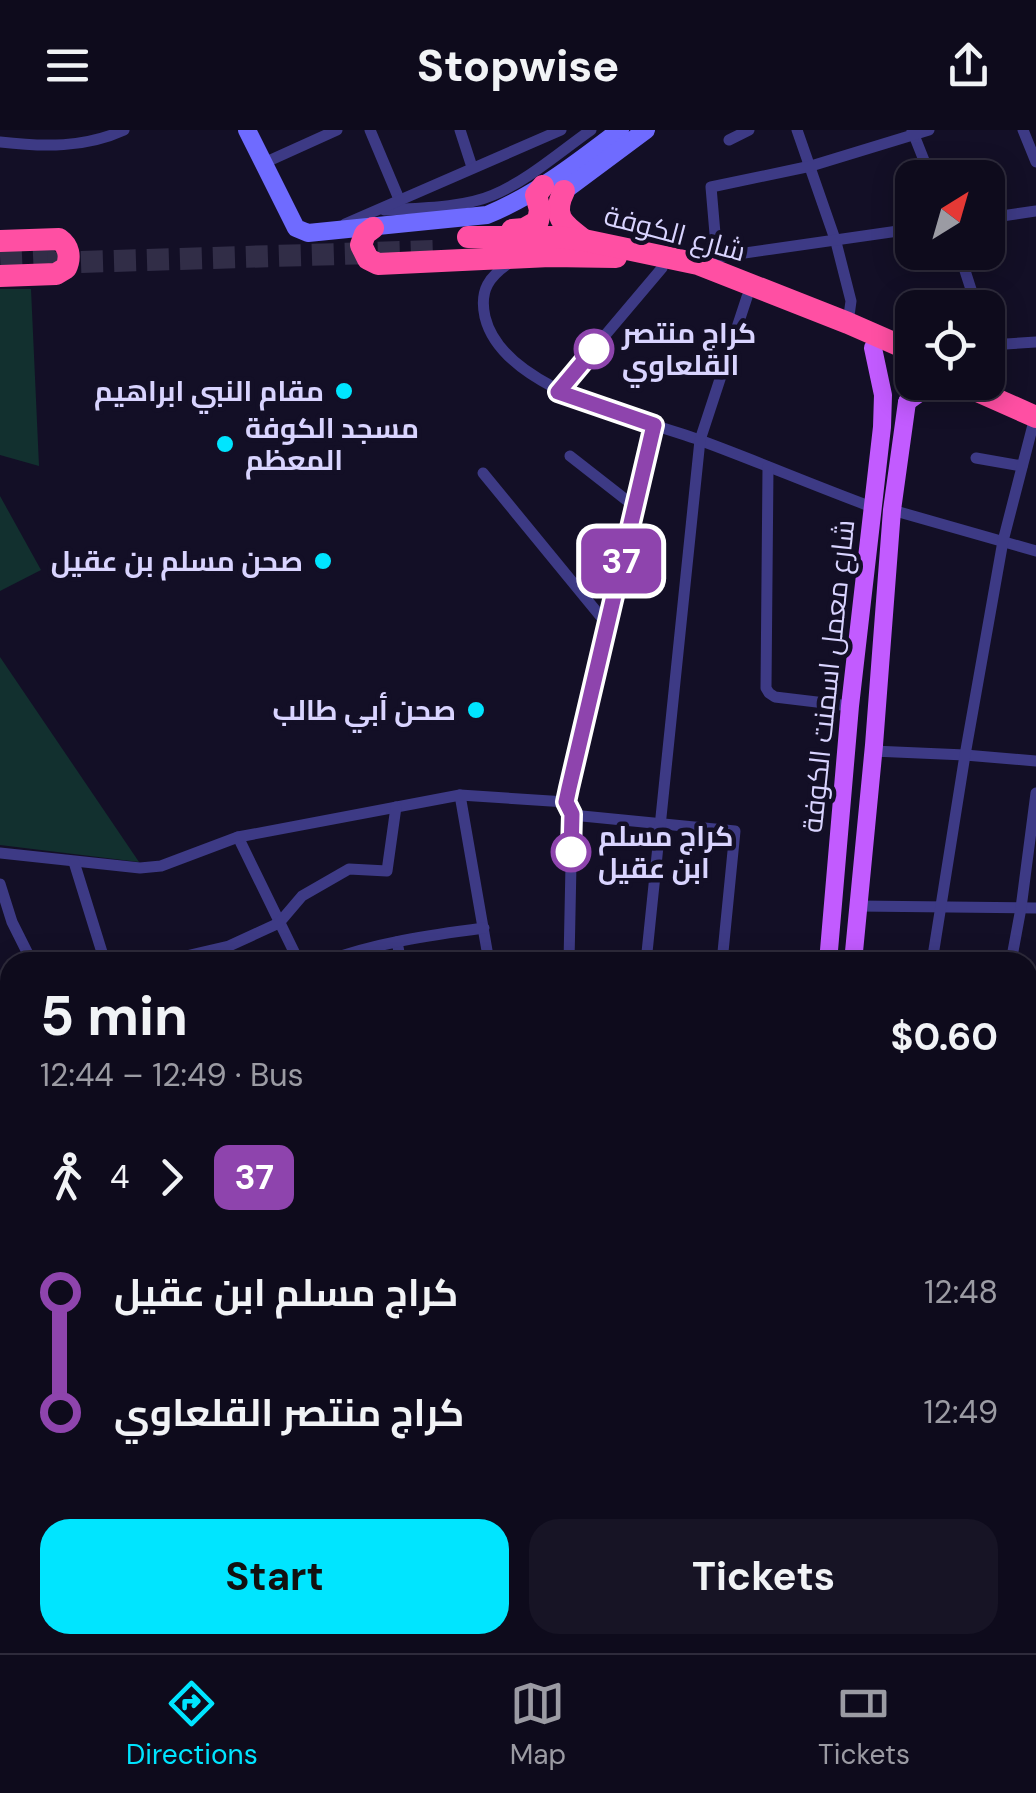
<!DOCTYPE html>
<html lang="en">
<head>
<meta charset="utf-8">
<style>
	body { margin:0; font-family:"DM Sans",Cairo,sans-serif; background:#171425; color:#f1f3f6; height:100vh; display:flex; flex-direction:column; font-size:38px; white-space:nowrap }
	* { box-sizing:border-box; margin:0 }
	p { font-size:32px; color:#9b9ba3 }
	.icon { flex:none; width:55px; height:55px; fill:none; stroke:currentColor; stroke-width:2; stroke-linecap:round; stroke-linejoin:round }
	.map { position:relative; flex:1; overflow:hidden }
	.drawer { position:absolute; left:0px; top:822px; width:1038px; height:702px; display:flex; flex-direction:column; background:#0e0b1c; border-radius:30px 30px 0 0; box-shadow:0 5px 25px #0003,0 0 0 2px #2e2b3b }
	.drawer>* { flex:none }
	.badge { padding:0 20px; border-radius:15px; font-size:35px; line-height:65px }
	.needle { width:65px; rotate:37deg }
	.buttons { position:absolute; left:895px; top:30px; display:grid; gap:20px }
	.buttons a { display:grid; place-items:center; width:110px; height:110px; border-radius:20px; background:#0e0b1c; box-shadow:0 5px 25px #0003,0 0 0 2px #2e2b3b; font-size:50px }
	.map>.badge { position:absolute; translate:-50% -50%; box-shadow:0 0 0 5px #fff }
	.legs { display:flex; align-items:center; gap:15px; height:110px; padding:0 40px; font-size:32px }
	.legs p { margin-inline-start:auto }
	.headline { display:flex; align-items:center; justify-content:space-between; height:170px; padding:0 40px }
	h1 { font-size:55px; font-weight:700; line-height:75px }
	.button { display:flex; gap:20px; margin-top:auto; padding:20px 40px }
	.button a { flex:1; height:115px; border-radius:30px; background:#00e5ff; color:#111; font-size:40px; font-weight:700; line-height:115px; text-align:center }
	.button a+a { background:#171425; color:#f1f3f6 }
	ul { padding:0 40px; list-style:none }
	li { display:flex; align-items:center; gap:35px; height:120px; font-size:38px }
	li i { display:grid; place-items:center; width:15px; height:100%; margin:0 12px; background:currentColor }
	li i::after { content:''; width:25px; height:25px; margin:-12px; border:8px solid; border-radius:50%; background:#0e0b1c }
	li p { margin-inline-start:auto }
	li:first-child i { background:linear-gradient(#0000 50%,currentColor 0) }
	li:last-child i { background:linear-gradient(currentColor 50%,#0000 0) }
	header { display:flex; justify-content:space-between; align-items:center; height:130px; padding:0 40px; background:#0e0b1c; font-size:45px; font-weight:700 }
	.tabs { display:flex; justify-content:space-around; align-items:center; height:140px; border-top:2px solid #2e2b3b; background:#0e0b1c; font-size:28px; color:#9b9ba3 }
	.tabs a { display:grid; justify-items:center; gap:5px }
	.tabs .selected { color:#00e5ff }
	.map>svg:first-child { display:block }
</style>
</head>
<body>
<header><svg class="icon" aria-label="menu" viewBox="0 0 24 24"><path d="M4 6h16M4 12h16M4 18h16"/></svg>Stopwise<svg class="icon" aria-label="share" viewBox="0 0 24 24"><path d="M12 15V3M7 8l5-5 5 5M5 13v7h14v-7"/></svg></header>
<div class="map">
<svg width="1036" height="1523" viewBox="0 0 1036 1523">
	<rect width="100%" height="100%" fill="#130f26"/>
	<g fill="#12302f">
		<polygon points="0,159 31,159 39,336 0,325"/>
		<polygon points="0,366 41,440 0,461"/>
		<polygon points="0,527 139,732 0,715"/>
	</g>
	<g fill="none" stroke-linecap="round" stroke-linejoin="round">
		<g stroke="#312d47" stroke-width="22" stroke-dasharray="22 11" stroke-linecap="butt">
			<polyline points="0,126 65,123"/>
			<polyline points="48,133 436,121"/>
		</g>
		<g stroke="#3d3a85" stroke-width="11">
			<polyline points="370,0 399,69"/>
			<polyline points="460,0 472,37"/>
			<polyline points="797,0 836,112 851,171 848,193"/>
			<polyline points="912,0 931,48"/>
			<polyline points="1023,0 1036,32"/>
			<polyline points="729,10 749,0"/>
			<path d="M0 12C43 17 85 18 124 0"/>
			<polyline points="264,33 337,0"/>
			<path d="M384 80C417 78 463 78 493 65 527 51 561 21 591 0"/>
			<polyline points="988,88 1036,81"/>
			<polyline points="345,94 561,0"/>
			<polyline points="912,99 717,127 711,57 811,36 929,0"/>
			<polyline points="959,122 977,178"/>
			<path d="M512 131C489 146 479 160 485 187 503 261 640 288 702 311 759 332 815 356 872 377"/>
			<polyline points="988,210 993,233 989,254"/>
			<polyline points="989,215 1036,212"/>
			<polyline points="558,261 662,138"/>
			<polyline points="570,326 634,376"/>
			<polyline points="976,328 1022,336"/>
			<polyline points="768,337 766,558 769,563 775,567 850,576"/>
			<polyline points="483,343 606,493"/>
			<polyline points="892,380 1036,421"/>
			<polyline points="873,621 965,625 1036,631"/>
			<polyline points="460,665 489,832"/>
			<polyline points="566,672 606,493 654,295"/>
			<polyline points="572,685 735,701 722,832"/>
			<polyline points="238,707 299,832"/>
			<polyline points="0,723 140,738 161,736 238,707 460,665 566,672"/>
			<polyline points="74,732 105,832"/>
			<polyline points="0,754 12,792 32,832"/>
			<polyline points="858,776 1036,778"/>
			<polyline points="397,812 401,832"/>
			<polyline points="160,832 229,816 279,793 302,766 349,739 387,741 396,677"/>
			<path d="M324 832C375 813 430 805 484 798"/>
			<polyline points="569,832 572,685 570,680"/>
			<polyline points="646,832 700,310 747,167"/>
			<polyline points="932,832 965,625 1003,411 1035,287"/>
			<polyline points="1011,832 1021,778 1036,663"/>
			<polyline points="0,860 10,856"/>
			<polyline points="0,938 10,934"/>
			<polyline points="0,1002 10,1036"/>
			<polyline points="1028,1012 1036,1016"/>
			<polyline points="0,1051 10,1047"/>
			<polyline points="0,1083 10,1074"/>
			<polyline points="0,1157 10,1132"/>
			<polyline points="1028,1168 1036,1169"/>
			<polyline points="0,1174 10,1177"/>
			<polyline points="0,1217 10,1219"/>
			<polyline points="1028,1222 1036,1223"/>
			<polyline points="0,1272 10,1275"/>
			<polyline points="1028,1341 1036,1341"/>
			<polyline points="0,1359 10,1332"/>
			<polyline points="0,1397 10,1400"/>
			<polyline points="1028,1426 1036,1427"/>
			<polyline points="1028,1509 1036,1509"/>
			<polyline points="428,1515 429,1523"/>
			<polyline points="589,1515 590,1523"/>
			<polyline points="24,1523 26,1515"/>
			<polyline points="74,1523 75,1515"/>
			<polyline points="181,1523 185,1515"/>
			<polyline points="862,1523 863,1515"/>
		</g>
		<g stroke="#6f6bff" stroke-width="18">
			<path d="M247 0 296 98 308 103 487 85C536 65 578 32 620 0"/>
			<polyline points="564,61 646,0"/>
			<polyline points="1028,1181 1036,1182"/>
			<polyline points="1028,1208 1036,1209"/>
		</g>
		<g stroke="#c25bff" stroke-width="18">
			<polyline points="907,272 935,252"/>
			<polyline points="828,832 850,576 882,297 883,265 873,218"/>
			<polyline points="853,832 874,615 892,380 907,272"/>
			<polyline points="772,1523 773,1515"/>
			<polyline points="793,1523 794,1515"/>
		</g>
		<g stroke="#ff4fa3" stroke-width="22">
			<path d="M564 61C551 87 564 95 584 110"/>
			<polyline points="373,98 365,104 361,115 368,129 378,134 550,126 616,127"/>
			<polyline points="512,100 524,99 538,91 540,80 536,65 543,56"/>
			<polyline points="468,107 557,107 584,110 698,134 848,193 912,221"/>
			<path d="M0 111 59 109C69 116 71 127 66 138L56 144 0 146"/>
			<polyline points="957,252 1036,287"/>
		</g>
	</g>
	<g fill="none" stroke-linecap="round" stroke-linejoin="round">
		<defs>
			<polyline id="line-1" points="571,722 572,684 566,672 569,658 654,295 558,262 594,219"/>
		</defs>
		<use href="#line-1" stroke="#fff" stroke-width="22"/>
		<use href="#line-1" stroke="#8e44ad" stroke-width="15"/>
	</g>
	<g fill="#fff" stroke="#8e44ad" stroke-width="5">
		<circle cx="594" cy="219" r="18"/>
		<circle cx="571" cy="722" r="18"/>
	</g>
	<g fill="#00e5ff" stroke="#130f26" stroke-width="4">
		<circle cx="344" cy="261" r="10"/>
		<circle cx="225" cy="314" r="10"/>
		<circle cx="323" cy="431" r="10"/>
		<circle cx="476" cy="580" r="10"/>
	</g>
	<g text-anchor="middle" stroke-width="9" stroke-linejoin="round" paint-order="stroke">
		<g font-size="28" fill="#d9d4ff" stroke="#130f26">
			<text transform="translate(675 103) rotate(15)" y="10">شارع الكوفة</text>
			<text transform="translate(828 546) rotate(-84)" y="10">شارع معمل اسمنت الكوفة</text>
		</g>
		<g font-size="28" font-weight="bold" fill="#d9d4ff" stroke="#130f26" text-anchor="start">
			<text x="622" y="213">كراج منتصر<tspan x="622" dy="32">القلعاوي</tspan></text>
			<text x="598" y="716">كراج مسلم<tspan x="598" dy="32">ابن عقيل</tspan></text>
		</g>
		<g font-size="28" font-weight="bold" fill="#d9d4ff" stroke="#130f26" text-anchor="end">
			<text x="324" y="271">مقام النبي ابراهيم</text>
			<text x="245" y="308" text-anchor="start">مسجد الكوفة<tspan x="245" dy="32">المعظم</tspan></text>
			<text x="303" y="441">صحن مسلم بن عقيل</text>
			<text x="456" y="590">صحن أبي طالب</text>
		</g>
	</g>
</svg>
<div class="buttons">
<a><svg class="needle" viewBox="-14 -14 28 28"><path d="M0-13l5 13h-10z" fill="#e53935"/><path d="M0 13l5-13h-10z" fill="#9b9ba3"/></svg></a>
<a><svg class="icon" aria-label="locate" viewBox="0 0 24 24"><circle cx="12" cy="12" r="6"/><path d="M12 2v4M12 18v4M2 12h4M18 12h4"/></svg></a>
</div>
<b class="badge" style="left:621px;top:431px;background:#8e44ad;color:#fff">37</b>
<section class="drawer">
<div class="headline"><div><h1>5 min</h1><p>12:44 – 12:49 · Bus</p></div><b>$0.60</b></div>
<div class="legs"><svg class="icon" aria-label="walk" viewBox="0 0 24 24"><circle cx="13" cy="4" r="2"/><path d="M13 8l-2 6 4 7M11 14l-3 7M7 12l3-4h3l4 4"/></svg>4<svg class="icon" aria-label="forward" viewBox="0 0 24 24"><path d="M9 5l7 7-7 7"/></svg><b class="badge" style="background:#8e44ad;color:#fff">37</b></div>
<ul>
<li><i style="color:#8e44ad"></i><b>كراج مسلم ابن عقيل</b><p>12:48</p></li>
<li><i style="color:#8e44ad"></i><b>كراج منتصر القلعاوي</b><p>12:49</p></li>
</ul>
<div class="button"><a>Start</a><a>Tickets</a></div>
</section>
</div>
<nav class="tabs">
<a class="selected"><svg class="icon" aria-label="directions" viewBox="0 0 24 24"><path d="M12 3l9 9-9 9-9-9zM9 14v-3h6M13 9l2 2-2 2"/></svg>Directions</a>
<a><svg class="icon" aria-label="map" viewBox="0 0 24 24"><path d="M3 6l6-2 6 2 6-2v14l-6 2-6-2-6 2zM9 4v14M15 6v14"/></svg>Map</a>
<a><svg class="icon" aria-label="tickets" viewBox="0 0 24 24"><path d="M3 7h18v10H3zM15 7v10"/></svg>Tickets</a>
</nav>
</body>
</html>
